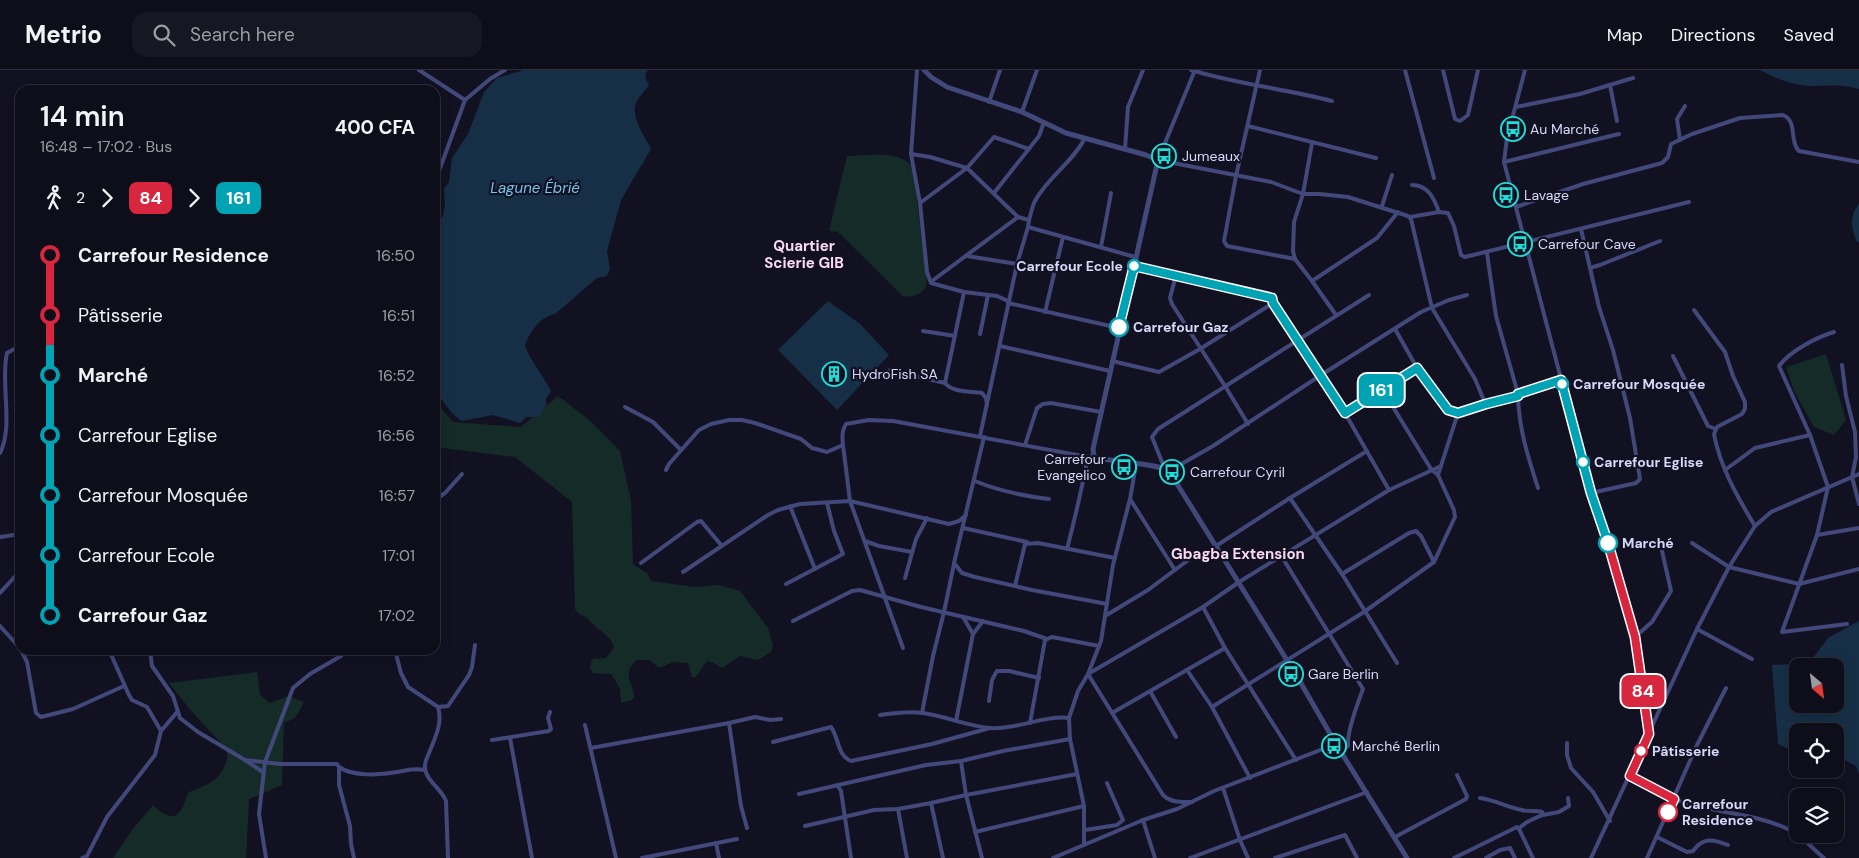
<!DOCTYPE html>
<html lang="en">
<head>
<meta charset="utf-8">
<style>
	body { margin:0; font-family:"DM Sans",sans-serif; background:#171623; color:#f1f3f6; height:100vh; display:flex; flex-direction:column; font-size:19px; white-space:nowrap }
	* { box-sizing:border-box; margin:0 }
	p { font-size:16px; color:#9b9ca2 }
	.icon { flex:none; width:28px; height:28px; fill:none; stroke:currentColor; stroke-width:2; stroke-linecap:round; stroke-linejoin:round }
	.map { position:relative; flex:1; overflow:hidden }
	.panel { position:absolute; left:15px; top:15px; width:425px; height:570px; display:flex; flex-direction:column; background:#0e0d1a; border-radius:15px; box-shadow:0 2px 12px #0003,0 0 0 1px #2e2d39 }
	.panel>* { flex:none }
	.badge { padding:0 10px; border-radius:8px; font-size:18px; line-height:32px }
	.needle { width:32px; rotate:151deg }
	.controls { position:absolute; left:1789px; top:588px; display:grid; gap:10px }
	.controls a { display:grid; place-items:center; width:55px; height:55px; border-radius:10px; background:#0e0d1a; box-shadow:0 2px 12px #0003,0 0 0 1px #2e2d39; font-size:25px }
	.map>.badge { position:absolute; translate:-50% -50%; box-shadow:0 0 0 2px #fff }
	.legs { display:flex; align-items:center; gap:8px; height:55px; padding:0 25px; font-size:16px }
	.legs p { margin-inline-start:auto }
	.overview { display:flex; align-items:center; justify-content:space-between; height:85px; padding:0 25px }
	h1 { font-size:28px; font-weight:600; line-height:38px }
	ul { padding:0 25px; list-style:none }
	li { display:flex; align-items:center; gap:18px; height:60px; font-size:19px }
	li i { display:grid; place-items:center; width:8px; height:100%; margin:0 6px; background:currentColor }
	li i::after { content:''; width:12px; height:12px; margin:-6px; border:4px solid; border-radius:50%; background:#0e0d1a }
	li p { margin-inline-start:auto }
	li:first-child i { background:linear-gradient(#0000 50%,currentColor 0) }
	li:last-child i { background:linear-gradient(currentColor 50%,#0000 0) }
	header { display:flex; align-items:center; gap:30px; box-sizing:border-box; height:70px; padding:0 25px; background:#0e0d1a; border-bottom:1px solid #2e2d39 }
	header strong { font-size:24px }
	nav { display:flex; gap:28px; margin-inline-start:auto; font-size:18px }
	.search { width:350px; height:45px; background:#171623; display:flex; align-items:center; gap:12px; box-sizing:border-box; padding:0 18px; border-radius:15px; color:#9b9ca2; font-size:19px }
	.map>svg:first-child { display:block }
</style>
</head>
<body>
<header>
<strong>Metrio</strong>
<div class="search"><svg class="icon" aria-label="search" viewBox="0 0 24 24"><circle cx="10" cy="10" r="6"/><path d="M15 15l6 6"/></svg>Search here</div>
<nav><a>Map</a><a>Directions</a><a>Saved</a></nav>
</header>
<div class="map">
<svg width="1859" height="788" viewBox="0 0 1859 788">
	<rect width="100%" height="100%" fill="#121122"/>
	<g fill="#152b27">
		<path d="M847 86C866 86 904 79 913 99L927 212C926 223 913 228 903 226L838 162 829 161Z"/>
		<polygon points="1826,284 1846,350 1834,365 1814,357 1794,321 1786,297"/>
		<path d="M558 326 588 349 620 381 631 431 633 494 648 504 651 511 695 517 719 515 740 521 768 558 773 575 771 582 758 590 740 586 724 597H720L714 593 707 591 696 607H692L688 593 673 592 662 597H658L649 590H637C621 603 633 612 634 627L632 630 621 633 620 618 611 604 593 603 590 597 592 589 595 588 599 589 606 588 614 578C613 569 603 563 596 557 593 555 591 551 587 548 582 544 578 545 575 539L572 432 515 387 435 377V331L453 352 521 357Z"/>
		<path d="M257 602 260 625 270 633 289 626 304 632 295 648 284 653 282 715 249 729 246 788H113L132 760 153 735C174 755 180 747 188 723 205 715 218 713 225 695 227 691 228 687 227 683 225 679 222 677 221 673L192 642 169 613Z"/>
	</g>
	<g fill="#172f46" fill-rule="evenodd">
		<path d="M524 0H648C643 5 646 10 649 15 645 20 640 26 637 31 629 46 645 66 651 79L621 130 607 181 610 199 607 206 597 208 555 244C541 246 529 262 525 276 531 292 543 305 551 321L546 329V335L539 347H526L520 353 493 345 462 351C450 344 445 332 435 322V162L443 145 445 134 444 119 449 112 452 88 468 64 484 22 497 8Z"/>
		<path d="M1760 0H1859V19C1840 14 1831 16 1812 16 1792 15 1777 9 1760 0Z"/>
		<path d="M1859 134V172H1857C1851 158 1849 146 1859 134Z"/>
		<polygon points="828,231 860,254 889,285 837,340 778,280"/>
		<path d="M1859 551V704L1856 696 1843 689 1835 691V661H1798L1797 683 1778 674 1772 595 1799 594 1810 592 1828 568ZM1798 596H1835V634H1798Z"/>
	</g>
	<g fill="none" stroke-linecap="round" stroke-linejoin="round">
		<g stroke="#42487a" stroke-width="4">
			<polyline points="419,0 465,30"/>
			<polyline points="917,0 911,84 920,133 927,202 931,213 964,222 997,226 1008,231"/>
			<path d="M1191 0C1237 14 1286 19 1332 31"/>
			<polyline points="1195,0 1158,90 1271,112 1303,124 1319,124 1348,127 1408,146 1411,149 1432,238 1475,309 1485,333"/>
			<polyline points="1260,0 1236,106 1224,171 1227,176 1295,189"/>
			<polyline points="1405,0 1434,108"/>
			<polyline points="1443,0 1455,49 1460,51 1468,45 1478,0"/>
			<polyline points="1525,0 1507,68 1504,92 1591,423 1605,462 1635,567 1649,664"/>
			<polyline points="1610,15 1617,51"/>
			<polyline points="989,32 1000,0"/>
			<polyline points="1516,37 1580,24 1633,8"/>
			<polyline points="1022,42 1037,0"/>
			<polyline points="1248,56 1376,88"/>
			<polyline points="1680,70 1677,49 1685,36"/>
			<polyline points="1312,73 1303,124 1294,152 1293,181 1295,189 1312,211 1336,245"/>
			<polyline points="1125,79 1128,37 1143,0"/>
			<polyline points="911,84 930,87 967,98 1018,147 1029,150 1028,157 1135,187"/>
			<polyline points="1504,92 1619,64"/>
			<polyline points="435,112 465,30 490,9 505,0"/>
			<path d="M1412 115C1428 115 1434 128 1439 142"/>
			<polyline points="994,123 1039,66 1044,52"/>
			<polyline points="920,133 967,98 994,67 1029,79"/>
			<polyline points="1382,136 1392,105"/>
			<path d="M1516 137 1583 114 1662 93 1668 87 1671 74 1692 64 1740 48 1783 45C1798 51 1789 72 1799 81L1859 92"/>
			<polyline points="1410,147 1439,142 1448,143 1454,156 1461,185 1465,187 1689,132"/>
			<path d="M1029 150C1031 144 1032 136 1035 131 1048 107 1073 92 1085 68"/>
			<polyline points="1581,159 1599,237 1613,280 1630,348 1640,409 1636,413 1591,423"/>
			<polyline points="1101,177 1111,123"/>
			<polyline points="1487,183 1496,246 1518,324"/>
			<polyline points="967,186 1017,194"/>
			<polyline points="1590,198 1600,195 1660,171"/>
			<polyline points="1176,205 1170,228 1172,234 1225,316 1248,354"/>
			<polyline points="932,211 1018,147"/>
			<polyline points="1312,211 1377,168 1398,142"/>
			<path d="M964 222 945 313C953 323 970 321 982 323L986 328 987 335"/>
			<polyline points="1008,233 1119,258"/>
			<polyline points="1273,233 1345,343 1389,420"/>
			<path d="M1694 240 1725 282 1733 306 1745 332V339L1742 344 1717 357 1714 364C1720 397 1738 428 1755 456"/>
			<polyline points="1045,242 1063,167"/>
			<polyline points="1395,259 1421,305 1451,342 1458,343 1485,333 1518,327 1518,324 1561,310"/>
			<polyline points="923,261 955,266"/>
			<path d="M1834 262C1817 267 1790 281 1779 296L1810 365 1828 417 1817 465 1782 562 1847 554"/>
			<polyline points="980,264 988,225"/>
			<polyline points="1000,276 1110,301"/>
			<polyline points="1673,286 1708,356 1716,359"/>
			<polyline points="1112,291 1159,302 1200,279 1273,233 1272,228 1268,227 1134,195"/>
			<polyline points="1842,295 1846,326 1855,362 1856,387 1852,407 1859,434"/>
			<polyline points="890,300 945,313"/>
			<path d="M1518 327C1519 359 1528 387 1538 418"/>
			<polyline points="625,337 653,352 681,380"/>
			<polyline points="1345,343 1417,298"/>
			<polyline points="980,366 1017,194 1028,157"/>
			<polyline points="984,367 954,493 962,503 975,507 1032,520 1107,534"/>
			<polyline points="843,375 850,431 903,578"/>
			<polyline points="1025,375 1037,338 1043,334 1051,333 1101,342"/>
			<path d="M0 383C14 356 0 312 7 283L20 276"/>
			<polyline points="1164,397 1152,367 1158,359 1369,225"/>
			<path d="M666 400 669 394 699 360 711 354 729 350H742L755 353 801 369 812 378 827 382 843 375C842 368 842 360 846 354L869 350 893 351 1088 387 1094 386"/>
			<polyline points="1725,400 1755,378 1810,365"/>
			<polyline points="1169,401 1213,376 1321,305 1421,242 1449,230 1467,225"/>
			<polyline points="1438,405 1458,343"/>
			<path d="M975 411C999 421 1023 426 1049 429"/>
			<polyline points="1290,428 1367,381"/>
			<polyline points="1130,429 1175,500"/>
			<polyline points="435,430 445,423 462,404"/>
			<polyline points="790,436 815,499"/>
			<polyline points="963,458 1027,472"/>
			<polyline points="1817,465 1859,458"/>
			<polyline points="0,467 20,464"/>
			<polyline points="865,471 879,476 912,482"/>
			<polyline points="1692,473 1729,497 1799,514 1859,499"/>
			<polyline points="1216,476 1290,428 1342,504 1397,593"/>
			<path d="M1067 479C1075 448 1082 418 1088 387"/>
			<path d="M1282 487 1363 619C1358 632 1347 663 1348 676L1341 681"/>
			<polyline points="641,493 697,452 701,451 722,476"/>
			<polyline points="683,502 768,445 778,440 800,434 850,431 949,454 959,451 966,445"/>
			<polyline points="1342,504 1409,463 1416,461 1421,466 1434,492"/>
			<polyline points="905,508 916,469 927,448"/>
			<polyline points="786,514 843,484 834,461 827,433"/>
			<polyline points="1015,516 1025,474 1038,473 1115,488"/>
			<polyline points="0,523 20,501"/>
			<polyline points="1203,537 1225,578 1296,690"/>
			<polyline points="1105,546 1148,520 1191,488"/>
			<polyline points="963,547 973,564"/>
			<polyline points="793,551 852,521 860,520 921,537 1024,561 1047,569"/>
			<polyline points="0,556 20,578"/>
			<polyline points="1697,559 1752,589"/>
			<polyline points="1635,567 1652,552 1671,521 1660,472"/>
			<polyline points="21,580 27,592 36,643 41,647 73,639 124,616"/>
			<polyline points="109,580 129,625 132,630 147,637 161,661"/>
			<polyline points="150,580 152,596 173,626 180,648 198,662 245,690 280,694 337,694 339,697 339,715 350,756 351,774 354,788"/>
			<path d="M395 580 401 603 408 617 438 637C443 653 435 668 429 683 427 688 424 693 425 698 426 711 442 719 446 731L448 788"/>
			<polyline points="1187,600 1212,637 1250,708"/>
			<polyline points="1150,621 1176,667"/>
			<polyline points="989,631 992,610 997,601 1009,601 1039,608"/>
			<polyline points="438,637 448,636 469,605 472,597 475,575"/>
			<polyline points="1212,637 1364,542 1434,492 1455,447 1454,440 1438,405 1431,399 1382,319"/>
			<polyline points="922,643 933,586 944,542 954,494"/>
			<polyline points="1112,643 1225,578"/>
			<path d="M880 645C894 643 909 641 923 643 945 646 967 656 990 658 1017 660 1043 645 1069 648"/>
			<polyline points="956,651 973,564 983,551"/>
			<polyline points="729,653 755,647 770,650 781,649"/>
			<polyline points="1030,653 1045,570 1052,567 1099,576"/>
			<polyline points="585,655 616,788"/>
			<polyline points="510,668 532,788"/>
			<polyline points="492,670 549,661 551,659 548,648 550,642"/>
			<path d="M773 672 831 657C839 668 837 685 851 691L932 674 990 658"/>
			<polyline points="1567,673 1567,685 1571,698 1593,722 1610,751"/>
			<polyline points="591,678 729,653 741,736 747,758"/>
			<polyline points="245,690 263,702"/>
			<polyline points="961,691 966,725 982,788"/>
			<path d="M339 697C353 707 381 705 397 702 409 700 413 698 425 700"/>
			<path d="M1630 706C1644 714 1659 723 1674 729 1712 744 1755 742 1792 761 1804 768 1813 779 1824 788"/>
			<polyline points="837,715 841,721 851,788"/>
			<polyline points="1223,718 1240,770 1248,788"/>
			<polyline points="799,724 926,695 961,691 1003,681 1070,669"/>
			<path d="M1480 728C1495 730 1507 737 1522 740 1528 742 1535 740 1542 742L1543 745C1535 748 1524 752 1519 759"/>
			<path d="M1192 732C1181 732 1171 733 1163 725L1088 604 1203 537 1239 512 1389 420 1441 396"/>
			<polyline points="931,733 943,788"/>
			<polyline points="898,739 907,788"/>
			<polyline points="1543,745 1559,742 1569,736 1568,728"/>
			<polyline points="1143,750 1155,788"/>
			<polyline points="805,756 874,740 898,739 931,733 966,725 1077,704"/>
			<polyline points="1519,759 1533,788"/>
			<polyline points="1085,760 1117,755 1123,750 1107,713"/>
			<polyline points="975,762 1084,736"/>
			<polyline points="1395,767 1466,729 1467,726 1457,705"/>
			<path d="M1657 767 1687 782 1693 781C1703 767 1713 769 1728 775"/>
			<polyline points="716,773 719,788"/>
			<polyline points="1084,774 1084,736 1070,669 1069,648 1078,621 1088,604 1101,571 1113,495 1130,429 1136,395"/>
			<polyline points="82,788 87,786 107,747 155,685 161,661 178,641"/>
			<polyline points="266,788 259,744 265,692 293,618 310,604 341,586"/>
			<polyline points="642,788 737,769"/>
			<polyline points="1053,788 1143,750 1177,739 1214,721 1336,674"/>
			<polyline points="1190,788 1367,722"/>
			<polyline points="1275,788 1345,765 1357,788"/>
			<polyline points="1454,788 1515,758 1517,757 1519,759"/>
			<polyline points="1486,788 1500,780 1510,778 1515,788"/>
			<polyline points="1591,788 1697,559 1729,497 1755,456 1771,442 1859,404"/>
			<polyline points="1647,788 1697,675 1726,618"/>
		</g>
		<path stroke="#42487a" stroke-width="5" d="M924 0 931 7 947 17 1022 42 1066 63 1146 85 1158 90 1093 379 1094 386 1096 388C1111 391 1160 394 1169 401L1295 603 1336 674 1407 788"/>
	</g>
	<g fill="none" stroke-linecap="round" stroke-linejoin="round">
		<defs>
			<polyline id="line-1" points="1608,473 1635,567 1649,664 1630,706 1674,729 1668,742"/>
			<polyline id="line-2" points="1119,257 1134,196 1272,228 1273,233 1345,343 1417,298 1448,340 1458,343 1486,334 1518,326 1518,324 1561,310 1591,423 1608,473"/>
		</defs>
		<use href="#line-1" stroke="#fff" stroke-width="11"/>
		<use href="#line-2" stroke="#fff" stroke-width="11"/>
		<use href="#line-1" stroke="#d7263d" stroke-width="8"/>
		<use href="#line-2" stroke="#00a3b4" stroke-width="8"/>
	</g>
	<defs>
		<symbol id="bus-ring" viewBox="-11 -11 22 22"><circle r="9.5" fill="#121122" stroke="#1fddd8" stroke-width="1.5"/><path d="M-5-6H5V4H4V6H2V4H-2V6H-4V4H-5ZM-3.5-4V0h7V-4ZM-3.5 1.2v1.5H-2V1.2ZM2 1.2v1.5H3.5V1.2Z" fill="#1fddd8"/></symbol>
		<symbol id="building-ring" viewBox="-11 -11 22 22"><circle r="9.5" fill="#121122" stroke="#1fddd8" stroke-width="1.5"/><path d="M-4-6H4V6H1V3H-1V6H-4ZM-2.5-4.3h1.7v1.8h-1.7ZM.8-4.3h1.7v1.8H.8ZM-2.5-1h1.7V.8h-1.7ZM.8-1h1.7V.8H.8Z" fill="#1fddd8"/></symbol>
	</defs>
	<g fill-rule="evenodd">
		<use href="#bus-ring" x="1499" y="45" width="28" height="28"/>
		<use href="#bus-ring" x="1150" y="72" width="28" height="28"/>
		<use href="#bus-ring" x="1492" y="111" width="28" height="28"/>
		<use href="#bus-ring" x="1506" y="160" width="28" height="28"/>
		<use href="#building-ring" x="820" y="290" width="28" height="28"/>
		<use href="#bus-ring" x="1110" y="383" width="28" height="28"/>
		<use href="#bus-ring" x="1158" y="388" width="28" height="28"/>
		<use href="#bus-ring" x="1277" y="590" width="28" height="28"/>
		<use href="#bus-ring" x="1320" y="662" width="28" height="28"/>
	</g>
	<g fill="#fff" stroke="#00a3b4" stroke-width="2.5">
		<circle cx="1134" cy="196" r="6"/>
		<circle cx="1119" cy="257" r="9"/>
		<circle cx="1562" cy="314" r="6"/>
		<circle cx="1583" cy="392" r="6"/>
		<circle cx="1608" cy="473" r="9"/>
	</g>
	<g fill="#fff" stroke="#d7263d" stroke-width="2.5">
		<circle cx="1641" cy="681" r="6"/>
		<circle cx="1668" cy="742" r="9"/>
	</g>
	<g text-anchor="middle" stroke-width="4.5" stroke-linejoin="round" paint-order="stroke">
		<g font-size="14" fill="#d7d8f9" stroke="#121122" text-anchor="start">
			<text x="1530" y="64">Au Marché</text>
			<text x="1182" y="91">Jumeaux</text>
			<text x="1524" y="130">Lavage</text>
			<text x="1538" y="179">Carrefour Cave</text>
			<text x="852" y="309">HydroFish SA</text>
			<text x="1106" y="394" text-anchor="end">Carrefour<tspan x="1106" dy="16">Evangelico</tspan></text>
			<text x="1190" y="407">Carrefour Cyril</text>
			<text x="1308" y="609">Gare Berlin</text>
			<text x="1352" y="681">Marché Berlin</text>
		</g>
		<g font-size="14" font-weight="bold" fill="#d7d8f9" stroke="#121122" text-anchor="start">
			<text x="1123" y="201" text-anchor="end">Carrefour Ecole</text>
			<text x="1133" y="262">Carrefour Gaz</text>
			<text x="1573" y="319">Carrefour Mosquée</text>
			<text x="1594" y="397">Carrefour Eglise</text>
			<text x="1622" y="478">Marché</text>
			<text x="1652" y="686">Pâtisserie</text>
			<text x="1682" y="739">Carrefour<tspan x="1682" dy="16">Residence</tspan></text>
		</g>
		<g font-size="15" font-style="italic" fill="#73c3eb" stroke="#121122">
			<text x="535" y="123">Lagune Ébrié</text>
		</g>
		<g font-size="15" font-weight="bold" fill="#fad9f2" stroke="#121122">
			<text x="804" y="181">Quartier<tspan x="804" dy="17">Scierie GIB</tspan></text>
			<text x="1238" y="489">Gbagba Extension</text>
		</g>
	</g>
</svg>
<div class="controls">
<a><svg class="needle" viewBox="-14 -14 28 28"><path d="M0-13l5 13h-10z" fill="#e53935"/><path d="M0 13l5-13h-10z" fill="#9b9ca2"/></svg></a>
<a><svg class="icon" aria-label="locate" viewBox="0 0 24 24"><circle cx="12" cy="12" r="6"/><path d="M12 2v4M12 18v4M2 12h4M18 12h4"/></svg></a>
<a><svg class="icon" aria-label="layers" viewBox="0 0 24 24"><path d="M12 4l9 5-9 5-9-5zM3 14l9 5 9-5"/></svg></a>
</div>
<b class="badge" style="left:1643px;top:621px;background:#d7263d;color:#fff">84</b>
<b class="badge" style="left:1381px;top:320px;background:#00a3b4;color:#fff">161</b>
<section class="panel">
<div class="overview"><div><h1>14 min</h1><p>16:48 – 17:02 · Bus</p></div><b>400 CFA</b></div>
<div class="legs"><svg class="icon" aria-label="walk" viewBox="0 0 24 24"><circle cx="13" cy="4" r="2"/><path d="M13 8l-2 6 4 7M11 14l-3 7M7 12l3-4h3l4 4"/></svg>2<svg class="icon" aria-label="forward" viewBox="0 0 24 24"><path d="M9 5l7 7-7 7"/></svg><b class="badge" style="background:#d7263d;color:#fff">84</b><svg class="icon" aria-label="forward" viewBox="0 0 24 24"><path d="M9 5l7 7-7 7"/></svg><b class="badge" style="background:#00a3b4;color:#fff">161</b></div>
<ul>
<li><i style="color:#d7263d"></i><b>Carrefour Residence</b><p>16:50</p></li>
<li><i style="color:#d7263d"></i><span>Pâtisserie</span><p>16:51</p></li>
<li><i style="color:#00a3b4"></i><b>Marché</b><p>16:52</p></li>
<li><i style="color:#00a3b4"></i><span>Carrefour Eglise</span><p>16:56</p></li>
<li><i style="color:#00a3b4"></i><span>Carrefour Mosquée</span><p>16:57</p></li>
<li><i style="color:#00a3b4"></i><span>Carrefour Ecole</span><p>17:01</p></li>
<li><i style="color:#00a3b4"></i><b>Carrefour Gaz</b><p>17:02</p></li>
</ul>
</section>
</div>
</body>
</html>
